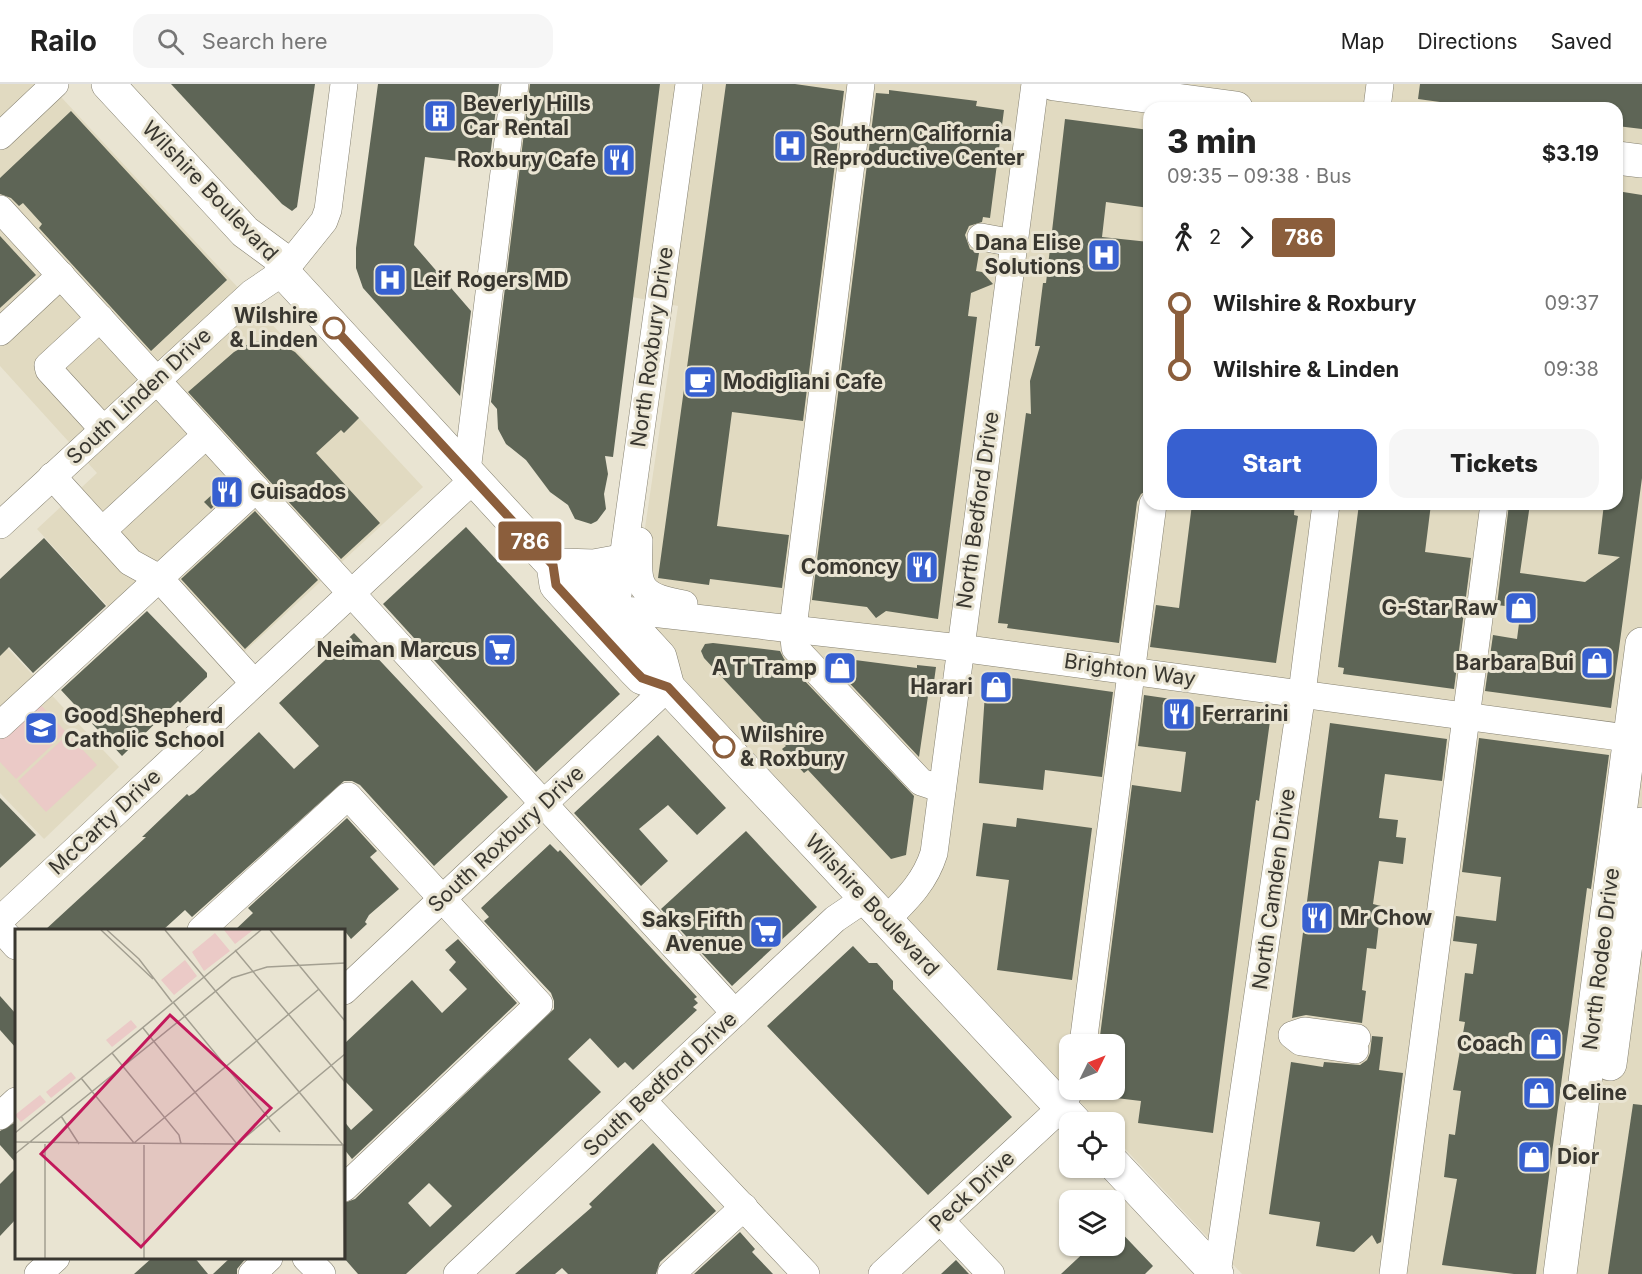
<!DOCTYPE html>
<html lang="en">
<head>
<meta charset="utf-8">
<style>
	body { margin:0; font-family:Inter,sans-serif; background:#f6f6f6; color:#222; height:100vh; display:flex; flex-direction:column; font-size:22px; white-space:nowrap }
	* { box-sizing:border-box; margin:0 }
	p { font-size:20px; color:#767676 }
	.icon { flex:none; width:33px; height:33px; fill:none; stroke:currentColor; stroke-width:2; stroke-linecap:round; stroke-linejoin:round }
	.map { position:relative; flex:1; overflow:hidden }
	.panel { position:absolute; left:1143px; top:18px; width:480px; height:408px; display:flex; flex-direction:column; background:#fff; border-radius:18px; box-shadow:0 2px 4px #0004 }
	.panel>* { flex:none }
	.badge { padding:0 12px; border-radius:4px; font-size:21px; line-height:39px }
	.needle { width:39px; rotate:47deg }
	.fabs { position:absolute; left:1059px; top:950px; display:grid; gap:12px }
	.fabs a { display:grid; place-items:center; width:66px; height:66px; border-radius:12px; background:#fff; box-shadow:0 2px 4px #0004; font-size:30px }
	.map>.badge { position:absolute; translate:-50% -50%; box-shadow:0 0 0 3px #fff }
	.legs { display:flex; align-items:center; gap:9px; height:66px; padding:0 24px; font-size:20px }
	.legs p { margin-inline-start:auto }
	.head { display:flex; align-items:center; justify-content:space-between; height:102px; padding:0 24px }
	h1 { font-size:33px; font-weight:800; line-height:45px }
	.cta { display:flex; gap:12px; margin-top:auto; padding:12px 24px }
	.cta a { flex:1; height:69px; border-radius:18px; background:#3760d0; color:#fff; font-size:24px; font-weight:800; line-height:69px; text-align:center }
	.cta a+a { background:#f6f6f6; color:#222 }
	ul { padding:0 24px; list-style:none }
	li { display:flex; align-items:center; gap:21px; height:66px; font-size:22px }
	li i { display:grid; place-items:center; width:9px; height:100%; margin:0 8px; background:currentColor }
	li i::after { content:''; width:15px; height:15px; margin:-8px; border:4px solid; border-radius:50%; background:#fff }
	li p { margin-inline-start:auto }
	li:first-child i { background:linear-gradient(#0000 50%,currentColor 0) }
	li:last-child i { background:linear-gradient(currentColor 50%,#0000 0) }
	header { display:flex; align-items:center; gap:36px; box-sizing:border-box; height:84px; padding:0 30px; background:#fff; border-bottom:2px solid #e0e0e0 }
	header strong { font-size:28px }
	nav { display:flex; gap:33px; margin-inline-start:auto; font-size:21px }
	.search { width:420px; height:54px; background:#f6f6f6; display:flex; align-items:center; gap:15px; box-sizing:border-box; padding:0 21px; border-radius:18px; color:#767676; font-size:22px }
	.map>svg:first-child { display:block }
</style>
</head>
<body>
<header>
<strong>Railo</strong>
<div class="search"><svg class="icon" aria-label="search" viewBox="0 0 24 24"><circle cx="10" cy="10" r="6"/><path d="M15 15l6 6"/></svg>Search here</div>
<nav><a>Map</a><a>Directions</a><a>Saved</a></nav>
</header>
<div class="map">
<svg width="1642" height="1190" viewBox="0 0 1642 1190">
	<rect width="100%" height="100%" fill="#e9e4d2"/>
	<g fill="#e1dac1" fill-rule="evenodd">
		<polygon points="0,0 49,0 423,403 242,570 164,486 114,529 37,445 97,389 0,282"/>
		<path d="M528 0H1642V1190H1242L1115 1054 1114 1038H1099L683 594 635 511 678 222 571 201V173L505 166ZM1149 24H1617V420H1149ZM1070 960H1114V1005H1070Z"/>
		<polygon points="0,556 119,683 44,755 0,709"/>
	</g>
	<g fill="#ebcac7">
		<polygon points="38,618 66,648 16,695 0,678 0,653"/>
		<polygon points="68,650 97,681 46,728 18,697"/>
	</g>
	<g fill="#5e6556" fill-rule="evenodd">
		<polygon points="171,0 315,0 297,123 292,127 282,120"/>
		<polygon points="378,0 499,0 489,81 425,73 414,161 471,227 460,312 363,204 356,184 356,164"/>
		<polygon points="530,0 660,0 613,373 605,372 608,390 604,410 606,425 597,437 591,440 575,435 568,421 550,408 526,376 506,360 498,345 497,325 491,318"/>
		<polygon points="726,0 795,0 844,7 803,337 732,328 717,442 789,451 782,504 710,495 709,501 658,494"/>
		<polygon points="1420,0 1642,0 1642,45 1617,42 1617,24 1484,24 1418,15"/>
		<polygon points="889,6 977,17 976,22 1004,26 990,134 983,133 982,138 969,142 965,151 970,165 979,169 976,187 982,188 993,200 971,209 968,232 977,233 938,535 886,527 876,534 867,523 812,516 876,9 889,10"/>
		<polygon points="71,27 227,196 151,267 39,144 42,140 23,119 19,122 11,114 0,110 0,94"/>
		<polygon points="1065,35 1149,46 1149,124 1106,118 1102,153 1149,158 1149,405 1141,410 1137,418 1119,559 1007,544 1008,540 998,539 1026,329 1031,330 1030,297 1040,262 1035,262 1043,199 1046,199"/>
		<polygon points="1617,107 1642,111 1642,394 1611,624 1485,607 1493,551 1517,555 1521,524 1497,521 1509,420 1530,420 1520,489 1585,498 1620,473 1598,470 1604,420 1617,420"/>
		<polygon points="0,152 36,191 0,224"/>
		<polygon points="264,257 282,261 295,268 359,334 344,349 341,346 316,369 380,439 341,475 188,308 234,268 252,258"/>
		<polygon points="227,397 234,404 211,425 204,418"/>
		<polygon points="1192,420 1255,423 1256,420 1295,420 1294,431 1298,432 1276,579 1150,563 1156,521 1179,524"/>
		<polygon points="1359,420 1431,420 1425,468 1471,474 1454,605 1343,590 1344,584 1338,583"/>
		<polygon points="255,427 318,496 245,565 181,495"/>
		<polygon points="466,443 620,610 536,688 383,520"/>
		<polygon points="44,454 106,522 33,589 9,563 0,572 0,495"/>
		<polygon points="147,527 207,589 207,593 180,619 178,617 122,672 61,606"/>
		<polygon points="354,549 508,713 434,782 360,701 352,697 344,697 192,833 185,826 163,846 45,846 146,753 142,753 187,710 189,712 194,709 259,648 294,685 319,662 279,619"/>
		<polygon points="713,559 780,567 784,575 914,712 906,771 891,775 808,686 804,689 782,665 786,662 704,574 701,567 705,560"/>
		<polygon points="824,572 917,584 917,581 936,583 932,612 928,612 919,673"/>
		<polygon points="992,591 1113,608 1102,693 1045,686 1043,706 979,699 986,594"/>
		<polygon points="1144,611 1192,618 1192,622 1266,631 1270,637 1259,717 1256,716 1213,1049 1138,1039 1141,1017 1116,1014 1119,995 1114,994 1114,960 1099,960 1132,701 1181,708 1186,668 1138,662"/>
		<polygon points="1330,639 1447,655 1442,697 1385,690 1379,734 1398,736 1396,753 1406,754 1403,780 1379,777 1373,820 1381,822 1376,865 1367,864 1362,906 1366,907 1362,939 1306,931 1292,934"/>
		<polygon points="658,651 726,724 697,751 668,721 639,745 668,777 641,802 574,729"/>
		<polygon points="1479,654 1609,671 1591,805 1587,804 1536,1190 1514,1190 1442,1181 1457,1095 1444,1093 1449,1050 1455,1051 1461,1007 1453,1006 1465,938 1459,937 1465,889 1473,890 1477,860 1453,857 1456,832 1496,837 1501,793 1462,788"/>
		<polygon points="0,714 36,751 0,784"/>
		<polygon points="347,734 377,767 370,773 399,805 369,831 365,838 367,840 351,855 344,846 235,846 253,829 248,824"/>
		<polygon points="1017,734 1092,744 1072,896 997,886 1009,796 976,792 983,739 1016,743"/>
		<polygon points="746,747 817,823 732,902 661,825"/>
		<path d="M550 760 558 768 560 766 697 913 694 915 698 919 693 923 697 926 633 986 625 978 618 984 590 954 568 975 601 1008 406 1190H358L344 1174V1119L355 1115 554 925V917L551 909 484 837 489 833 481 824ZM429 1099 452 1122 430 1143 408 1119Z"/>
		<polygon points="458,855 517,919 352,1075 344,1065 344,1037 351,1046 373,1026 344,996 344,960 412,896 442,929 467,905 449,886 456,878 445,866"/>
		<polygon points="853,862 869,879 877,879 893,897 893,905 1012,1033 928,1111 767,942"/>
		<polygon points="0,912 16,930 16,964 0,946"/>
		<polygon points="1372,952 1383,953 1379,986 1403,989 1381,1158 1377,1160 1372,1151 1354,1168 1316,1162 1320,1138 1269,1130 1291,978 1323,983 1324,978 1360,981 1367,976 1370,969"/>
		<polygon points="1633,1020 1642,1021 1642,1190 1608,1190"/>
		<polygon points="16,1038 16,1079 0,1061 0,1047"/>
		<polygon points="653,1059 716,1127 660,1178 656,1190 568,1190 562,1184 555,1190 515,1190 592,1123 589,1120"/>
		<polygon points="16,1084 16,1135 0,1152 0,1100"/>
		<polygon points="1114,1141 1153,1182 1145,1190 1061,1190 1092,1161 1114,1161"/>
		<polygon points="740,1148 755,1165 752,1168 773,1190 694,1190"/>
		<polygon points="153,1173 194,1173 208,1190 134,1190"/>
		<polygon points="231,1173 247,1173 237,1185 237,1190 213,1190"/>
		<polygon points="956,1176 969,1190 941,1190"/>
	</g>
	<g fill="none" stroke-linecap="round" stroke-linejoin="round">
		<defs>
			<g id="minor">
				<polyline points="689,0 616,525 960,564 1642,656"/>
				<polyline points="861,0 793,544 795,564 921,698 942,705"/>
				<polyline points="1377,24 1380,0"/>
				<polyline points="0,52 55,0"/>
				<polyline points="0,125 735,929"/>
				<polyline points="981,153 1014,159"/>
				<polyline points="100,234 48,282 49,286 103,345"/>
				<polyline points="0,248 61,191"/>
				<polyline points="467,387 515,0"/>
				<polyline points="52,392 102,447 206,351"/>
				<polyline points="0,441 252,209 283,188 324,137 328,126 344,0"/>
				<polyline points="102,447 130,478 159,494 254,599"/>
				<path d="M639 457C638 501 635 512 684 520"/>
				<polyline points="0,641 256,405"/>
				<polyline points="0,836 474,395"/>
				<path d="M886 836C907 815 925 798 934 769L1035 0"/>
				<polyline points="0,844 16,862"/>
				<polyline points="201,846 348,712 539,920 344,1104"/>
				<polyline points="344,907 668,603"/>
				<polyline points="1083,960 1153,420"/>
				<polyline points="1355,966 1301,958 1292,951 1304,947 1357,954"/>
				<polyline points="642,1016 806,1190"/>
				<polyline points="0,1032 16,1017"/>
				<polyline points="940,1136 991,1190"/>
				<polyline points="306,1174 322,1190"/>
				<polyline points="38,1190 56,1174"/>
				<polyline points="252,1190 269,1174"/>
				<polyline points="457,1190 835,835 866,814"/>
				<polyline points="671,1190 744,1123"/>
				<polyline points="882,1190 1062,1023 1070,1005"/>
				<polyline points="1217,1190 1302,609 1326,420"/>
				<polyline points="1393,1190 1494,420"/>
			</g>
			<g id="major">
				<polyline points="108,0 245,148 279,173 283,188 553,481 556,501 635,587 642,594 668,603 1075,1038"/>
				<polyline points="1054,0 1236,24"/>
				<polyline points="1617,74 1642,77"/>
				<polyline points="553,481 580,487 616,525 660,573 668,603"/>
				<polyline points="561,481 594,482 621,477"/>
				<polyline points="1610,980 1642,740"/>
				<polyline points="1114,1080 1217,1190"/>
				<polyline points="1560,1190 1642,560"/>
			</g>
		</defs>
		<use href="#minor" stroke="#858070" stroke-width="28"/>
		<use href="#major" stroke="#858070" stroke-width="34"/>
		<use href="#minor" stroke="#fff" stroke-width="27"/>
		<use href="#major" stroke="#fff" stroke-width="33"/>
	</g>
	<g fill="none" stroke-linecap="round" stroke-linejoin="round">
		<defs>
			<polyline id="line-1" points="334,244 553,481 556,501 635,587 642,594 668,603 724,663"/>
		</defs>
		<use href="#line-1" stroke="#fff" stroke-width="14"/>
		<use href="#line-1" stroke="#8b5e3c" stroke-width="9"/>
	</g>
	<defs>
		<symbol id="building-square" viewBox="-11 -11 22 22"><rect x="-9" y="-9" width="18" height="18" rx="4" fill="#3760d0" stroke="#e9e4d2"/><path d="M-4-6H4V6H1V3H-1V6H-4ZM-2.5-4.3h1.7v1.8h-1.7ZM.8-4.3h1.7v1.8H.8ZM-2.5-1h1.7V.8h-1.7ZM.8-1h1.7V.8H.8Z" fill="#fff"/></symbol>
		<symbol id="hospital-square" viewBox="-11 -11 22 22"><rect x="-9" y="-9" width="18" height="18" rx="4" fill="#3760d0" stroke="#e9e4d2"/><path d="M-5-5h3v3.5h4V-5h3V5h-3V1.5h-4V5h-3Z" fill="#fff"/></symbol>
		<symbol id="restaurant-square" viewBox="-11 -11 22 22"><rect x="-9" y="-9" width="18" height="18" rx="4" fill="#3760d0" stroke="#e9e4d2"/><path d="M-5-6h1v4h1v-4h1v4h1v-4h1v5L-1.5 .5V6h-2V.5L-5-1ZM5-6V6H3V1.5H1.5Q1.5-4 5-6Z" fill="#fff"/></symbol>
		<symbol id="cafe-square" viewBox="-11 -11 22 22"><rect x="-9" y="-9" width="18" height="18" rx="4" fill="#3760d0" stroke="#e9e4d2"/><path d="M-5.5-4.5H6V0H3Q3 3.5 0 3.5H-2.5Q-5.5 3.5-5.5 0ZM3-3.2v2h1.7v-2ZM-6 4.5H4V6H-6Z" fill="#fff"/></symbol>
		<symbol id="shop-square" viewBox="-11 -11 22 22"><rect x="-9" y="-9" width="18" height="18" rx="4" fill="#3760d0" stroke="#e9e4d2"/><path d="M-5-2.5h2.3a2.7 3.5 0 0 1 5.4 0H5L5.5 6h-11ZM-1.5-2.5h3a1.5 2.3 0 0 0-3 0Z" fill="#fff"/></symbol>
		<symbol id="supermarket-square" viewBox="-11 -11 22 22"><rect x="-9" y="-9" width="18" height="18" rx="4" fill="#3760d0" stroke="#e9e4d2"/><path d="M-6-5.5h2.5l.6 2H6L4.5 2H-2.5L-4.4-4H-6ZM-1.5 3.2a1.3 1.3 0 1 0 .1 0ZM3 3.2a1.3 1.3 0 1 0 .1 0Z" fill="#fff"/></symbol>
		<symbol id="school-square" viewBox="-11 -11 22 22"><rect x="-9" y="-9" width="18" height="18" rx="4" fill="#3760d0" stroke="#e9e4d2"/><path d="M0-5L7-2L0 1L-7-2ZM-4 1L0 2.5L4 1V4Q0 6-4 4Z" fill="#fff"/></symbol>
	</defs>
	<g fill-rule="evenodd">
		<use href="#building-square" x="421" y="13" width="38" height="38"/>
		<use href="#hospital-square" x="771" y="43" width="38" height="38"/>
		<use href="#restaurant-square" x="600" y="57" width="38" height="38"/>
		<use href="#hospital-square" x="1085" y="152" width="38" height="38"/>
		<use href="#hospital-square" x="371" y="177" width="38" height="38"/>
		<use href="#cafe-square" x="681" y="279" width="38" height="38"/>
		<use href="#restaurant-square" x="208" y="389" width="38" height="38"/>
		<use href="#restaurant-square" x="903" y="464" width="38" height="38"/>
		<use href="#shop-square" x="1502" y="505" width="38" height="38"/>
		<use href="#supermarket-square" x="481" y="547" width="38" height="38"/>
		<use href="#shop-square" x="1578" y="560" width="38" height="38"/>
		<use href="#shop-square" x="821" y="565" width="38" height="38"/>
		<use href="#shop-square" x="977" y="584" width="38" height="38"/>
		<use href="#restaurant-square" x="1160" y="611" width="38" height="38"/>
		<use href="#school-square" x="22" y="625" width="38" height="38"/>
		<use href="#restaurant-square" x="1298" y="815" width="38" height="38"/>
		<use href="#supermarket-square" x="747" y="829" width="38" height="38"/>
		<use href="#shop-square" x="1527" y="941" width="38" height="38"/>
		<use href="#shop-square" x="1520" y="990" width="38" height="38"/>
		<use href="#shop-square" x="1515" y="1054" width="38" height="38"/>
	</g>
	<g fill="#fff" stroke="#8b5e3c" stroke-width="3">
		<circle cx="334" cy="244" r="10"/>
		<circle cx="724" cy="663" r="10"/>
	</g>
	<g text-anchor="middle" stroke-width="6" stroke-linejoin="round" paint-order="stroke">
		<g font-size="21" font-weight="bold" fill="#393730" stroke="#e9e4d2" text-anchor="start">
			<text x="463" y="27">Beverly Hills<tspan x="463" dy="24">Car Rental</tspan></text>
			<text x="813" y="57">Southern California<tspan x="813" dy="24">Reproductive Center</tspan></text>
			<text x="596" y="83" text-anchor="end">Roxbury Cafe</text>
			<text x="1081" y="166" text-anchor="end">Dana Elise<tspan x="1081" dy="24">Solutions</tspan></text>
			<text x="413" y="203">Leif Rogers MD</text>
			<text x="723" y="305">Modigliani Cafe</text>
			<text x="250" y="415">Guisados</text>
			<text x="899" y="490" text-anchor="end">Comoncy</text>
			<text x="1498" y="531" text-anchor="end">G-Star Raw</text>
			<text x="477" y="573" text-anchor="end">Neiman Marcus</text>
			<text x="1574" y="586" text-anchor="end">Barbara Bui</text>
			<text x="817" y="591" text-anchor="end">A T Tramp</text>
			<text x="973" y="610" text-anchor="end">Harari</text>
			<text x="1202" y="637">Ferrarini</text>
			<text x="64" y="639">Good Shepherd<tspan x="64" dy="24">Catholic School</tspan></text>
			<text x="1340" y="841">Mr Chow</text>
			<text x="743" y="843" text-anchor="end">Saks Fifth<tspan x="743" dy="24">Avenue</tspan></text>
			<text x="1523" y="967" text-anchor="end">Coach</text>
			<text x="1562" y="1016">Celine</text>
			<text x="1557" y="1080">Dior</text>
		</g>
		<g font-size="21" fill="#393730" stroke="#e9e4d2">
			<text transform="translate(210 107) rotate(46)" y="7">Wilshire Boulevard</text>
			<text transform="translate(652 263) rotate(-82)" y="7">North Roxbury Drive</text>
			<text transform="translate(139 312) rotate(-43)" y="7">South Linden Drive</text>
			<text transform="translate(978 426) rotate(-82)" y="7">North Bedford Drive</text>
			<text transform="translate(1130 586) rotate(8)" y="7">Brighton Way</text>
			<text transform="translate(105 738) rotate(-43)" y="7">McCarty Drive</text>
			<text transform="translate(506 755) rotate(-43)" y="7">South Roxbury Drive</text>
			<text transform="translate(1274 805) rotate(-82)" y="7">North Camden Drive</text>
			<text transform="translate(872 821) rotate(47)" y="7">Wilshire Boulevard</text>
			<text transform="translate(1601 875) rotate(-83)" y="7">North Rodeo Drive</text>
			<text transform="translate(660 1000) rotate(-43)" y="7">South Bedford Drive</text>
			<text transform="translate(972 1107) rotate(-43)" y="7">Peck Drive</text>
		</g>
		<g font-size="21" font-weight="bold" fill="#393730" stroke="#e9e4d2" text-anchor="end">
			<text x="318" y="239">Wilshire<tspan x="318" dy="24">&amp; Linden</tspan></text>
			<text x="740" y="658" text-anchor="start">Wilshire<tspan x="740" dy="24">&amp; Roxbury</tspan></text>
		</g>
	</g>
	<g transform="translate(15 845)">
		<rect width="330" height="330" fill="#e9e4d2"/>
		<path d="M209 1H238L220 15ZM200 4 215 22 189 42 177 23ZM170 31 182 47 159 66 146 51ZM116 91 122 98 97 118 91 111ZM56 143 61 149 36 169 31 163ZM25 166 31 173 6 193 0 186Z" fill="#ebcac7"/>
		<path fill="none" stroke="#a39f91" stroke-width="1.5" d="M86 1 138 50M92 1 124 30 157 73M150 1 328 216M255 1 330 92M220 21 330 153M158 73 265 203M128 99 222 215 330 125M97 124 164 206 166 215M66 149 119 214 304 60M46 187 64 215M0 204 246 1M0 213 330 216M328 216 329 329M0 225 217 49 252 38 330 34M30 329V215M129 329V216"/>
		<path fill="#c2185b" fill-opacity="0.15" stroke="#c2185b" stroke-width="3" d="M155 86 256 179 126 318 26 225Z"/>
		<rect width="330" height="330" fill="none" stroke="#393730" stroke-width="3"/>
	</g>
</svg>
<div class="fabs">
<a><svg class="needle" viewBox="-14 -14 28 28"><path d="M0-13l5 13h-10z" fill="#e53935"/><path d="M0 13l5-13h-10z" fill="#767676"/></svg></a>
<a><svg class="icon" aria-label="locate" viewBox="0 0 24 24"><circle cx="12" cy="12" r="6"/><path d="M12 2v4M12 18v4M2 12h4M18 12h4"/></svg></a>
<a><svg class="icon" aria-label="layers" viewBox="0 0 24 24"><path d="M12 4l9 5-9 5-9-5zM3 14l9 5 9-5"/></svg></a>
</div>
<b class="badge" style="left:530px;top:457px;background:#8b5e3c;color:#fff">786</b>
<section class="panel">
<div class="head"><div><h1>3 min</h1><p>09:35 – 09:38 · Bus</p></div><b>$3.19</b></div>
<div class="legs"><svg class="icon" aria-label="walk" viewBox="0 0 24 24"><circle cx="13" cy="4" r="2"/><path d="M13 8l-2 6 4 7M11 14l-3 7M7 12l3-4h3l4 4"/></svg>2<svg class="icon" aria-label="forward" viewBox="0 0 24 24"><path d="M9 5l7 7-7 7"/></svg><b class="badge" style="background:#8b5e3c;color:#fff">786</b></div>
<ul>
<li><i style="color:#8b5e3c"></i><b>Wilshire &amp; Roxbury</b><p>09:37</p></li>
<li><i style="color:#8b5e3c"></i><b>Wilshire &amp; Linden</b><p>09:38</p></li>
</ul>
<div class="cta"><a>Start</a><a>Tickets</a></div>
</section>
</div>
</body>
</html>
